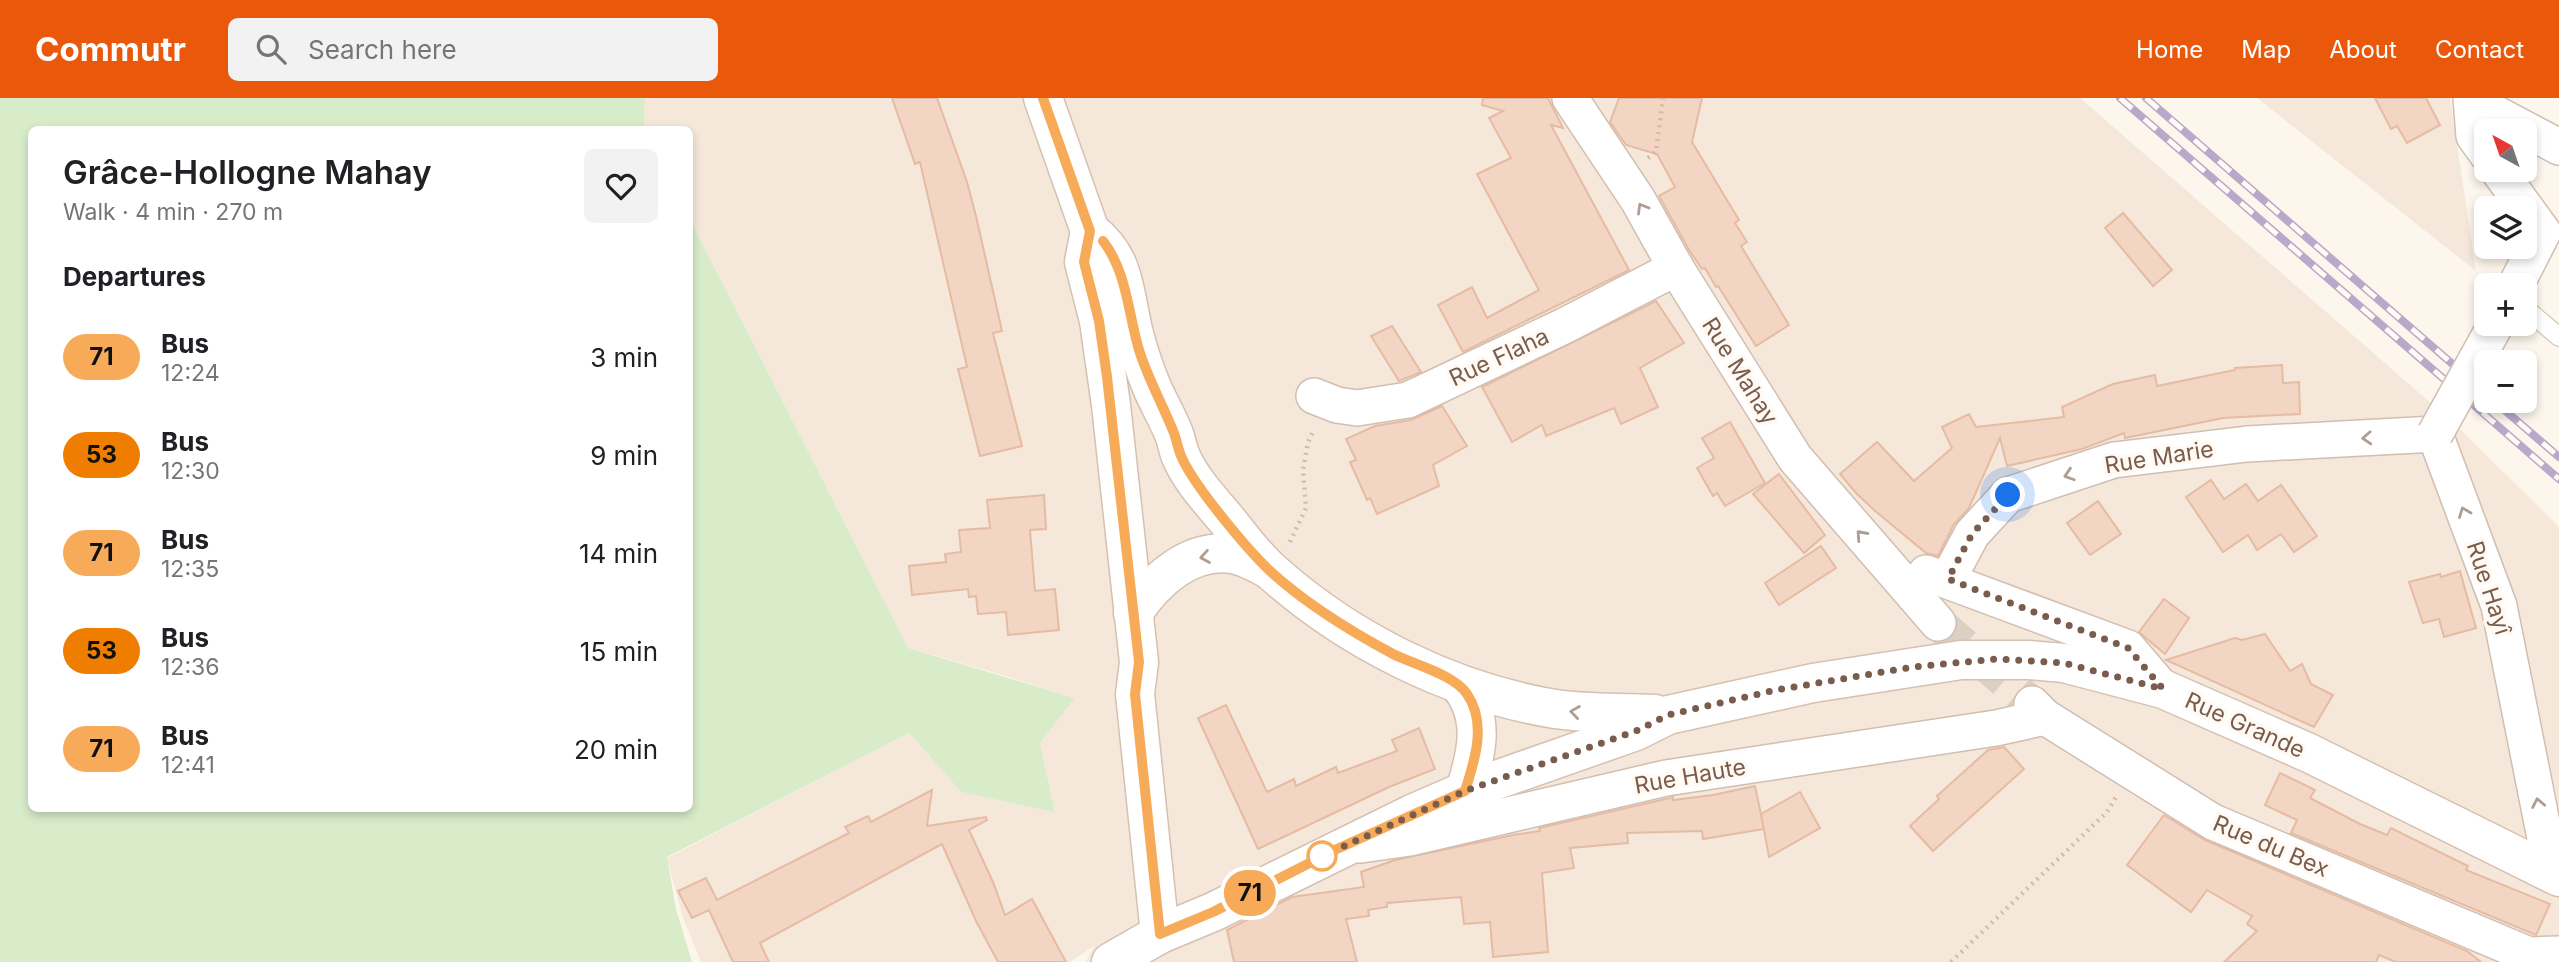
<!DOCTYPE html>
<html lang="en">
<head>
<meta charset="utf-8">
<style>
	body { margin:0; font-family:Inter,sans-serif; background:#f2f2f2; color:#202124; height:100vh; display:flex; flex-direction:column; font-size:26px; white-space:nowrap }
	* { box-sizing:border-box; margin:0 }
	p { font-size:23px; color:#757577 }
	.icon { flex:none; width:38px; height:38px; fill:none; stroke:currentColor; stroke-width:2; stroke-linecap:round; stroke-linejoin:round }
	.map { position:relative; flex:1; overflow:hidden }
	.side { position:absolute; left:28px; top:28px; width:665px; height:686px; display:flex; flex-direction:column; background:#fff; border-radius:10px; box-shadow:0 4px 10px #0003 }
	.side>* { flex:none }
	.badge { padding:0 14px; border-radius:23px; font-size:24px; line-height:46px }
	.needle { width:46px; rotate:320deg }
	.tools { position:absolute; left:2474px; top:21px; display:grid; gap:14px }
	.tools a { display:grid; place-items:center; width:63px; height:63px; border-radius:10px; background:#fff; box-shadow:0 4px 10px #0003; font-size:35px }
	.you { position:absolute; width:35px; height:35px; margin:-18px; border:5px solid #fff; border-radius:50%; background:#1a73e8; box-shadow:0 0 0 10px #1a73e833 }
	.map>.badge { position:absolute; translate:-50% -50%; box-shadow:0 0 0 4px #fff }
	h2 { padding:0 35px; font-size:26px; line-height:63px }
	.round { display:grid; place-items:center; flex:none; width:74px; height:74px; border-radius:10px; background:#f2f2f2 }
	.summary { display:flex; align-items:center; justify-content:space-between; height:119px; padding:0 35px }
	h1 { font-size:33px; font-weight:600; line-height:52px }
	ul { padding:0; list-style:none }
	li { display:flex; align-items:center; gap:21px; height:98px; padding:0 35px }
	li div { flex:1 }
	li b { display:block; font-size:26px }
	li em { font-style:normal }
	li .badge { min-width:77px; font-weight:700; text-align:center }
	header { display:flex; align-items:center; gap:42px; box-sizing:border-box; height:98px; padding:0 35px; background:#ea580c; color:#fff }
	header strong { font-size:33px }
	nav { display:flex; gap:38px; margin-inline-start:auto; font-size:24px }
	.search { width:490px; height:63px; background:#f2f2f2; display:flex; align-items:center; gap:18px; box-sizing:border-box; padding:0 24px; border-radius:10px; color:#757577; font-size:26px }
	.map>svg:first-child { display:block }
</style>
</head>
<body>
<header>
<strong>Commutr</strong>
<div class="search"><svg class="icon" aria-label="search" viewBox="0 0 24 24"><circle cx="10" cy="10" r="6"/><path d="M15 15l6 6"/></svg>Search here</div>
<nav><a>Home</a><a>Map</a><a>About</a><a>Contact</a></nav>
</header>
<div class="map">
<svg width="2559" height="864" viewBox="0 0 2559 864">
	<rect width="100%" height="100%" fill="#fdf6ec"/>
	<g fill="#f5e8da">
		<polygon points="645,0 2080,0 2455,326 2559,429 2559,864 1086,864 1094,848 1070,864 701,864 683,820 667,760 909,635 961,694 1055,713 1040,645 1075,600 989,573 908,550 690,121 690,32 644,31"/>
		<polygon points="2257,0 2450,0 2476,173"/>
	</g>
	<polygon fill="#d8ecc9" points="0,0 645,0 644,31 32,32 32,710 690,710 690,121 908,550 1075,600 1040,645 1055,714 961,694 909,635 667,759 676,811 692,864 0,864"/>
	<g fill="#f3d5c3" stroke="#e6bba3" stroke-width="2">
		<polygon points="892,0 937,0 967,84 976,118 1002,233 993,235 1022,348 980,358 958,271 967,269 920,64 915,66"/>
		<polygon points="1483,0 1548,0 1563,30 1551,27 1629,172 1463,254 1438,207 1472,189 1487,220 1539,192 1477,76 1511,60 1489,20 1503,13 1482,7"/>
		<polygon points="1619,0 1702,0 1692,44 1739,122 1735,125 1747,144 1741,148 1789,227 1756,248 1718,188 1716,189 1705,170 1702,171 1689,152 1659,98 1675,89 1657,56 1626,47 1610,24"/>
		<polygon points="2375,0 2426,0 2440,27 2407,45 2397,28 2391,31"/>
		<polygon points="2123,115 2172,172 2153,188 2105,130"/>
		<polygon points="1656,203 1684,245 1640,270 1658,309 1621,326 1614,310 1546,338 1542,327 1512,344 1482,289"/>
		<polygon points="1392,228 1421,274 1399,283 1371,238"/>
		<polygon points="2282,267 2283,285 2299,284 2300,316 2223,320 2125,340 2124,335 2082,351 2007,368 2000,340 1969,410 1954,426 1938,458 1926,455 1874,412 1856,395 1840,376 1877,344 1914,383 1952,350 1942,329 1969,316 1976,329 2064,319 2062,309 2113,286 2155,277 2157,288 2235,272 2235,270"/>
		<polygon points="1442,308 1467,348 1433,367 1439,388 1377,416 1370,400 1367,402 1350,364 1356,362 1346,341 1375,328 1411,322"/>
		<polygon points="1730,324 1765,385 1725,408 1717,395 1713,398 1697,370 1714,360 1702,340"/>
		<polygon points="1779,376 1825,437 1804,455 1753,396"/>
		<polygon points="2211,382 2224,401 2246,386 2258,403 2281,387 2317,438 2294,454 2281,436 2257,452 2248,437 2223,454 2186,399"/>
		<polygon points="1044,397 1046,431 1030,432 1035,493 1055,491 1059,532 1008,537 1006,514 978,516 976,498 969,499 968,491 912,497 909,468 946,464 945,456 961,454 959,432 990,430 987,402"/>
		<polygon points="2098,403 2121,436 2090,457 2067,425"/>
		<polygon points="1821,448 1836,470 1779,507 1765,485"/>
		<polygon points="2460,473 2476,530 2444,539 2439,521 2423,525 2409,484 2440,476 2441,479"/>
		<polygon points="2164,501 2189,520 2165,556 2139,534"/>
		<polygon points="2265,536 2290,573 2302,566 2311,586 2333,597 2314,629 2166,562 2235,540 2242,542"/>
		<polygon points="1226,607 1267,694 1294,681 1296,688 1336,669 1338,675 1397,653 1392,642 1419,630 1435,671 1389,689 1258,751 1198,620"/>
		<polygon points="2004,649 2024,671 1933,753 1910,728 1939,701 1937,698 1988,652"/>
		<polygon points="2280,675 2315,692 2310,700 2360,726 2387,737 2391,730 2468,768 2466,772 2550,806 2536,837 2291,735 2297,722 2265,707"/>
		<polygon points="1755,688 1764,731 1703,741 1702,733 1627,735 1628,745 1570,750 1574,770 1542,775 1548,854 1493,859 1490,824 1464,826 1461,799 1387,805 1387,809 1368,812 1369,818 1346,821 1357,864 1234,864 1227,832 1292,799 1364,789 1361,774 1395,762 1513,737 1540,733 1539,730 1670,700 1673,699 1673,702 1713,697"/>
		<polygon points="932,692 927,728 986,719 987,722 969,732 993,784 1005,817 1032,801 1066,864 998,864 976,823 942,746 760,845 769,864 733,864 709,812 692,820 678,793 706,780 717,802 849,735 845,729 868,718 871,724"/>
		<polygon points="1800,694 1820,730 1769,759 1761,716"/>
		<polygon points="2164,717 2205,742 2467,853 2481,864 2396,864 2379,857 2376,864 2224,864 2257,833 2247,826 2252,818 2207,792 2191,814 2127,767"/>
	</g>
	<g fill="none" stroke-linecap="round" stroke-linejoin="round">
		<polyline stroke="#dcd0c4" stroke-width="35" stroke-dasharray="35 18" stroke-linecap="butt" points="1938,525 2032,606"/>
		<defs>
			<polyline id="lane" points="2525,210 2559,239"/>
			<g id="street">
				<polyline points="1570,0 1638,102 1676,170 1795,360 1938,525"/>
				<polyline points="2471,0 2474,38 2487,56"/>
				<polyline points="2472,3 2559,49"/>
				<polyline points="2498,72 2543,134"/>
				<polyline points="2516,187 2543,134"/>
				<polyline points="1314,298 1337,307 1357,310 1408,302 1564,228 1676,170"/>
				<polyline points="1926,475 2128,550 2163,591"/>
				<polyline points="1948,481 1972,436 2008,397 2114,362 2247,346 2435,336 2499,508 2546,745 2547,772"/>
				<polyline points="2032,606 2045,619 2213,724 2529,857 2559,856"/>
				<polyline points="1361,747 1410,740 1666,680 1996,630 2045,619"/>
			</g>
			<g id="secondary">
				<path d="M1043 0 1090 133C1125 159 1124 193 1133 232 1138 252 1145 273 1153 292 1160 307 1168 321 1174 336 1177 344 1178 353 1182 361 1192 383 1211 403 1226 421 1240 438 1254 458 1271 473 1349 543 1452 594 1555 611 1590 616 1621 614 1655 616"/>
				<polyline points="1090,133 1084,164 1099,223 1111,307 1139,564 1135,596 1160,836"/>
				<path d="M1133 515C1155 482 1190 450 1232 456 1245 458 1257 465 1268 471"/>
				<path d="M1459 586C1486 619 1477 655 1465 693"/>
				<polyline points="1111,864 1160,836 1213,814 1412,716 1465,693 1636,633 1668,617 1813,585 1961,562 2029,562 2064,565 2163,591 2309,655 2559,779"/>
			</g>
		</defs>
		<use href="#lane" stroke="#d1beb0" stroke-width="20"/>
		<use href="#street" stroke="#d1beb0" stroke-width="38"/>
		<use href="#secondary" stroke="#d6c0b0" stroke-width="41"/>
		<g stroke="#d9b8a5" stroke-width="4.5" stroke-dasharray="2 5" stroke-linecap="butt">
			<polyline points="1648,60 1656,54 1663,0"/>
			<polyline points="1290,444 1306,410 1303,372 1308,344 1314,332"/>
			<polyline points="1951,864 2107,714 2116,699"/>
		</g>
		<use href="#lane" stroke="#fff" stroke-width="18"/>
		<use href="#street" stroke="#fff" stroke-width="35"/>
		<use href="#secondary" stroke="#fff" stroke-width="38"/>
		<defs>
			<g id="rail">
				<polyline points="2120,0 2559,381"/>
				<polyline points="2146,0 2487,296"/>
				<polyline points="2494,303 2559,359"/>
			</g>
		</defs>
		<use href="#rail" stroke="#b9a8c9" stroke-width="8"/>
		<use href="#rail" stroke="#fffaf3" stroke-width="5" stroke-dasharray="16" stroke-linecap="butt"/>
		<defs>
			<polyline id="street-bridge" points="2435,336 2496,226"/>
		</defs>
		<use href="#street-bridge" stroke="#d1beb0" stroke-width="38" stroke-linecap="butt"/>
		<use href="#street-bridge" stroke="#fff" stroke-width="35"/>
	</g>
	<defs><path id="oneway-chevron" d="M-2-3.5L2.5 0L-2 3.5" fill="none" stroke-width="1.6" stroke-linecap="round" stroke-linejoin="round" transform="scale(1.75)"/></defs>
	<g stroke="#af9d94">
		<use href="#oneway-chevron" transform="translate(1642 110) rotate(-120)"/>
		<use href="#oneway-chevron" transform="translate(2367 340) rotate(177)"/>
		<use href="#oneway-chevron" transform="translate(2069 377) rotate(162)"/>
		<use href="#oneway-chevron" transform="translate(2464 414) rotate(-111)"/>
		<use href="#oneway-chevron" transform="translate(1861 437) rotate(-132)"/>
		<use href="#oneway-chevron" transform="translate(1205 459) rotate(170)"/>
		<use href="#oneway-chevron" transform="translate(1575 614) rotate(-172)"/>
		<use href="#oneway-chevron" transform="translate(2538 705) rotate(-101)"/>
	</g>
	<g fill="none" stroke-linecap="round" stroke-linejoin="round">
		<defs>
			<path id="line" d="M1043 0 1090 133 1084 164 1099 223 1107 279 1139 564 1135 596 1160 836 1213 814 1337 751 1465 693C1475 662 1487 625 1467 596 1455 577 1413 566 1393 556 1350 533 1306 506 1270 473 1247 451 1195 389 1182 360 1178 352 1177 343 1174 335 1163 307 1148 281 1139 252 1128 215 1127 174 1103 143"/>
		</defs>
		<use href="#line" stroke="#fff" stroke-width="16"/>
		<use href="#line" stroke="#f7ab59" stroke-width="10"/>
		<polyline stroke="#7a5c4d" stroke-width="7" stroke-dasharray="0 12.6" points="1322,758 1316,761 1465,693 1636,633 1668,617 1776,592 1913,569 1996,561 2064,565 2163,591 2128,550 1948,481 1972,436 2008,397"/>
	</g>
	<circle fill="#fff" stroke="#f7ab59" stroke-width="3.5" cx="1322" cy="758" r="14"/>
	<g text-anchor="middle" stroke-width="7" stroke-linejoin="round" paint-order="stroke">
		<g font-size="23" fill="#7a5c4d" stroke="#fffaf3">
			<text transform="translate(1499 259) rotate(-25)" y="8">Rue Flaha</text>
			<text transform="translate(1740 273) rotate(58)" y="8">Rue Mahay</text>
			<text transform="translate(2159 359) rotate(-9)" y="8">Rue Marie</text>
			<text transform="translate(2489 490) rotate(72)" y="8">Rue Hayî</text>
			<text transform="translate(2245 627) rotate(24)" y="8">Rue Grande</text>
			<text transform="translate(1690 678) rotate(-10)" y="8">Rue Haute</text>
			<text transform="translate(2271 748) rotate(23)" y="8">Rue du Bex</text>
		</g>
	</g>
</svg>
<div class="tools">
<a><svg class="needle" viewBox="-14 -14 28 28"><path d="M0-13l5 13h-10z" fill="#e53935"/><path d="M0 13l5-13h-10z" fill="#757577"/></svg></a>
<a><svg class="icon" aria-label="layers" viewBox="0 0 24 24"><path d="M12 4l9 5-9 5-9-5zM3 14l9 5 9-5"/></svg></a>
<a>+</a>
<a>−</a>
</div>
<div class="you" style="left:2008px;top:397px"></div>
<b class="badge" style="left:1250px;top:795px;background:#f7ab59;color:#111">71</b>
<section class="side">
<div class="summary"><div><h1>Grâce-Hollogne Mahay</h1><p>Walk · 4 min · 270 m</p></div><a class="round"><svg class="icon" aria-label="heart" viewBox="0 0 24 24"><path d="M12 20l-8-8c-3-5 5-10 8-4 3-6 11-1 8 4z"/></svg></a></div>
<h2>Departures</h2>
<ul>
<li><span class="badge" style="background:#f7ab59;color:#111">71</span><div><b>Bus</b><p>12:24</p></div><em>3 min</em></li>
<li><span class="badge" style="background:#ef7d00;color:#111">53</span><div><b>Bus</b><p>12:30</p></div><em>9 min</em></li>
<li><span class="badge" style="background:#f7ab59;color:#111">71</span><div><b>Bus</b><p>12:35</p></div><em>14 min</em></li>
<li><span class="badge" style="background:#ef7d00;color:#111">53</span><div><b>Bus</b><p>12:36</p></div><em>15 min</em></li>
<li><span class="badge" style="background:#f7ab59;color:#111">71</span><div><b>Bus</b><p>12:41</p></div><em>20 min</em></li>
</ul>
</section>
</div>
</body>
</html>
